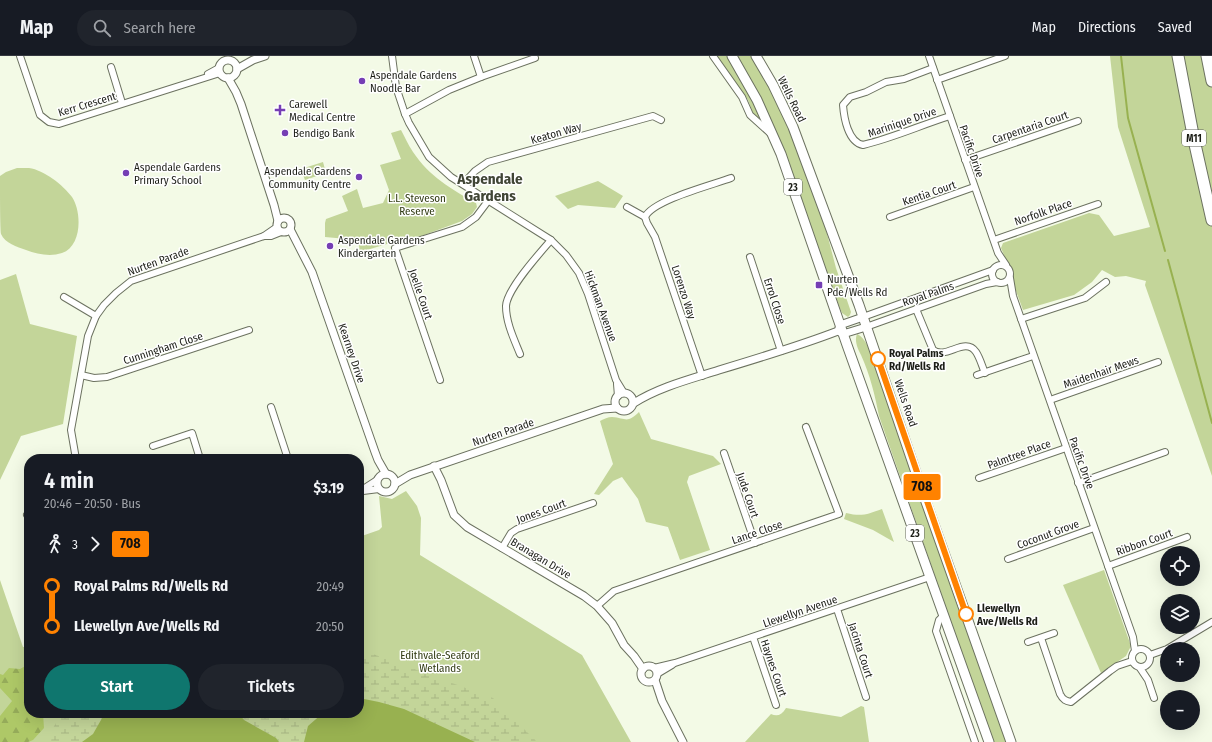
<!DOCTYPE html>
<html lang="en">
<head>
<meta charset="utf-8">
<style>
	body { margin:0; font-family:"Fira Sans Condensed",sans-serif; background:#20242c; color:#f1f3f6; height:100vh; display:flex; flex-direction:column; font-size:15px; white-space:nowrap }
	* { box-sizing:border-box; margin:0 }
	p { font-size:13px; color:#9ea1a6 }
	.icon { flex:none; width:22px; height:22px; fill:none; stroke:currentColor; stroke-width:2; stroke-linecap:round; stroke-linejoin:round }
	.map { position:relative; flex:1; overflow:hidden }
	.sheet { position:absolute; left:24px; top:398px; width:340px; height:264px; display:flex; flex-direction:column; background:#171b24; border-radius:16px; box-shadow:0 4px 16px #0002 }
	.sheet>* { flex:none }
	.badge { padding:0 8px; border-radius:3px; font-size:14px; line-height:26px }
	.controls { position:absolute; left:1160px; top:490px; display:grid; gap:8px }
	.controls a { display:grid; place-items:center; width:40px; height:40px; border-radius:50%; background:#171b24; box-shadow:0 4px 16px #0002; font-size:20px }
	.map>.badge { position:absolute; translate:-50% -50%; box-shadow:0 0 0 2px #fff }
	.legs { display:flex; align-items:center; gap:6px; height:44px; padding:0 20px; font-size:13px }
	.legs p { margin-inline-start:auto }
	.head { display:flex; align-items:center; justify-content:space-between; height:68px; padding:0 20px }
	h1 { font-size:22px; font-weight:600; line-height:30px }
	.action { display:flex; gap:8px; margin-top:auto; padding:8px 20px }
	.action a { flex:1; height:46px; border-radius:24px; background:#0f766e; color:#fff; font-size:16px; font-weight:600; line-height:46px; text-align:center }
	.action a+a { background:#20242c; color:#f1f3f6 }
	ul { padding:0 20px; list-style:none }
	li { display:flex; align-items:center; gap:14px; height:40px; font-size:15px }
	li i { display:grid; place-items:center; width:6px; height:100%; margin:0 5px; background:currentColor }
	li i::after { content:''; width:10px; height:10px; margin:-5px; border:3px solid; border-radius:50%; background:#171b24 }
	li p { margin-inline-start:auto }
	li:first-child i { background:linear-gradient(#0000 50%,currentColor 0) }
	li:last-child i { background:linear-gradient(currentColor 50%,#0000 0) }
	header { display:flex; align-items:center; gap:24px; box-sizing:border-box; height:56px; padding:0 20px; background:#171b24; border-bottom:1px solid #363941 }
	header strong { font-size:19px }
	nav { display:flex; gap:22px; margin-inline-start:auto; font-size:14px }
	.search { width:280px; height:36px; background:#20242c; display:flex; align-items:center; gap:10px; box-sizing:border-box; padding:0 14px; border-radius:22px; color:#9ea1a6; font-size:15px }
	.map>svg:first-child { display:block }
</style>
</head>
<body>
<header>
<strong>Map</strong>
<div class="search"><svg class="icon" aria-label="search" viewBox="0 0 24 24"><circle cx="10" cy="10" r="6"/><path d="M15 15l6 6"/></svg>Search here</div>
<nav><a>Map</a><a>Directions</a><a>Saved</a></nav>
</header>
<div class="map">
<svg width="1212" height="686" viewBox="0 0 1212 686">
	<defs>
		<pattern id="forest-firs" width="22" height="20" patternUnits="userSpaceOnUse"><rect width="22" height="20" fill="#aec867"/><path d="M5 1l3.5 6h-7zM16 11l3.5 6h-7z" fill="#95ab59"/></pattern>
		<pattern id="wetland-marsh" width="20" height="14" patternUnits="userSpaceOnUse"><rect width="20" height="14" fill="#c3d599"/><path d="M1 5h8M5 5V1M11 12h8M15 12V8" fill="none" stroke="#a7b683"/></pattern>
	</defs>
	<rect width="100%" height="100%" fill="#f3fae6"/>
	<g fill="#c3d599">
		<polygon points="717,0 727,0 750,37 764,68 754,60 748,44"/>
		<polygon points="735,0 752,0 771,34 798,91 825,170 836,212 851,256 850,259 848,261 842,257 839,250 781,88 767,55"/>
		<polygon points="1110,0 1212,0 1212,420 1145,229 1146,225 1126,220 1115,221 1102,214 1092,226 1074,239 1023,254 1012,224 1011,215 1001,192 1003,187 1089,157 1099,159 1114,180 1150,171 1118,71"/>
		<path d="M401 74C405 81 408 89 413 96 429 120 451 133 476 147L477 151 472 158 462 165 408 185 403 187 396 184 387 188 360 196 358 184 325 181V167L326 163 348 155 342 140 357 133 363 152 383 147 389 134 380 109 401 103 391 77Z"/>
		<polygon points="323,106 326,117 305,124 301,113"/>
		<path d="M17 112C21 112 25 112 29 112 44 114 63 129 72 141 82 156 82 190 62 197 50 201 37 198 26 194 17 191 5 187 1 178 0 173 0 129 0 120L6 116Z"/>
		<polygon points="598,125 623,140 615,152 578,149 568,153 555,140"/>
		<polygon points="16,218 30,268 77,280 63,368 21,380 0,424 0,224"/>
		<path d="M857 278C868 283 873 304 878 315L1007 686H993L879 360C875 339 870 319 861 299 858 293 854 285 857 278Z"/>
		<path d="M639 356 651 383 713 400 721 408 689 420 687 426 710 494 680 504 668 471 646 466 638 443 622 421 613 425 599 439 594 438 613 408 600 365C604 363 608 361 612 361 626 362 627 368 639 356Z"/>
		<polygon points="406,435 417,450 421,462 420,499 582,599 631,686 0,686 0,524 23,591 29,590 29,657 359,657 359,481 379,474 382,471 379,440 392,443"/>
		<path d="M882 453 894 486 873 474 844 463 846 457C862 461 868 458 882 453Z"/>
		<polygon points="1104,514 1131,590 1126,600 1101,617 1063,529"/>
		<path d="M861 650 864 651 869 686H745L771 658C777 661 782 659 786 652L841 661Z"/>
	</g>
	<polygon fill="url(#forest-firs)" points="29,608 29,657 43,657 44,672 33,684 28,686 0,686 0,660 12,645 0,632 0,618 3,619 9,612 20,613"/>
	<polygon fill="url(#wetland-marsh)" points="362,594 493,642 537,686 51,686 53,672 62,657 359,657 359,595"/>
	<g fill="#98b150">
		<polygon points="359,642 379,646 404,653 475,686 304,686 308,670 323,657 359,657"/>
		<polygon points="105,657 238,657 244,664 276,682 279,686 82,686 93,678"/>
	</g>
	<g fill="none" stroke-linecap="round" stroke-linejoin="round">
		<g stroke="#98b150" stroke-width="2">
			<polyline points="1121,0 1128,62 1165,195"/>
			<polyline points="1168,204 1212,367"/>
		</g>
		<defs>
			<g id="minor">
				<polyline points="20,0 40,59 49,66 59,68 220,17"/>
				<polyline points="392,0 396,31 405,58 409,67 429,101 451,121 551,184 566,199 579,217 588,238 616,324 624,337"/>
				<polyline points="474,0 481,21"/>
				<polyline points="713,0 742,41 750,59 770,77"/>
				<polyline points="929,0 998,197 1006,209"/>
				<polyline points="111,11 122,47"/>
				<path d="M933 12 904 23 886 26 866 36 850 41 843 49C844 62 848 86 863 89 893 82 921 69 950 60"/>
				<polyline points="208,18 219,12"/>
				<polyline points="937,24 1005,0"/>
				<polyline points="405,58 449,34 481,21 535,2"/>
				<polyline points="965,104 1078,65"/>
				<polyline points="463,128 475,115 488,106 653,60 661,64"/>
				<polyline points="627,151 645,161 647,167 655,181 702,320"/>
				<path d="M645 161C653 144 712 129 731 122"/>
				<polyline points="890,161 974,131"/>
				<polyline points="264,180 277,171"/>
				<polyline points="994,184 1098,148"/>
				<polyline points="750,201 781,295"/>
				<circle cx="1001" cy="218" r="9"/>
				<polyline points="1010,222 1013,240 1133,581 1135,595"/>
				<polyline points="64,241 96,260"/>
				<path d="M916 253 933 294C946 304 965 280 976 296 980 302 982 310 985 317"/>
				<polyline points="863,261 993,214"/>
				<polyline points="1021,263 1085,242 1106,226"/>
				<polyline points="866,271 986,228 997,226"/>
				<path d="M520 298C514 283 506 267 506 250 507 233 539 198 551 184"/>
				<polyline points="81,319 94,322 107,321 249,274"/>
				<polyline points="977,319 1033,300"/>
				<polyline points="440,324 395,192 462,171 476,161 488,145"/>
				<polyline points="617,328 618,340"/>
				<polyline points="1050,344 1158,306"/>
				<polyline points="271,351 288,403"/>
				<polyline points="153,390 192,377 200,403"/>
				<polyline points="724,397 755,487"/>
				<polyline points="76,403 71,374 88,280 96,260 104,249 116,237 131,225 264,180 271,180 281,176"/>
				<polyline points="979,422 1066,392"/>
				<polyline points="1078,427 1165,396"/>
				<polyline points="360,435 377,424"/>
				<polyline points="363,435 379,433"/>
				<polyline points="27,459 29,458"/>
				<polyline points="502,492 511,477 517,473 593,447"/>
				<polyline points="1008,503 1094,472"/>
				<polyline points="1108,510 1187,481"/>
				<polyline points="597,550 614,535 839,458 806,371"/>
				<polyline points="837,553 866,641"/>
				<polyline points="944,559 939,564 936,575 975,686"/>
				<polyline points="753,581 776,649"/>
				<path d="M1041 582 1060 638C1063 644 1066 645 1071 646L1110 615 1117 610 1132 605"/>
				<polyline points="1028,586 1054,577"/>
				<circle cx="1141" cy="602" r="9"/>
				<polyline points="1150,599 1167,593 1212,566"/>
				<polyline points="654,612 675,607 930,521"/>
				<polyline points="1140,612 1148,624 1154,642"/>
				<polyline points="657,618 672,609"/>
			</g>
			<g id="tertiary">
				<circle cx="228" cy="13" r="9"/>
				<polyline points="237,13 253,4 265,0"/>
				<polyline points="228,22 236,36 241,48 274,149 278,165"/>
				<circle cx="284" cy="169" r="7"/>
				<polyline points="290,173 312,216 375,396 378,404 386,418"/>
				<polyline points="839,272 840,269 863,261"/>
				<polyline points="840,276 843,278 866,271"/>
				<circle cx="624" cy="346" r="9"/>
				<path d="M634 347C659 331 691 323 719 314 759 302 799 290 838 275"/>
				<polyline points="434,410 441,424 454,459 467,471 584,540 597,550 612,567 624,589 634,600 643,613"/>
				<circle cx="386" cy="427" r="9"/>
				<polyline points="395,428 410,419 603,353 617,352"/>
				<circle cx="649" cy="618" r="8"/>
				<polyline points="655,624 662,645 683,686"/>
			</g>
			<g id="primary">
				<polyline points="732,0 757,44 781,98 847,289 989,686"/>
				<polyline points="756,0 773,29 793,71 859,249 925,443 1011,686"/>
			</g>
			<g id="motorway">
				<polyline points="1178,0 1194,84 1212,164"/>
				<polyline points="1207,0 1212,25"/>
			</g>
		</defs>
		<use href="#minor" stroke="#6c7260" stroke-width="8"/>
		<use href="#tertiary" stroke="#6c7260" stroke-width="9"/>
		<use href="#primary" stroke="#6c7260" stroke-width="11"/>
		<use href="#motorway" stroke="#6c7260" stroke-width="13"/>
		<use href="#minor" stroke="#fff" stroke-width="6"/>
		<use href="#tertiary" stroke="#fff" stroke-width="7"/>
		<use href="#primary" stroke="#fff" stroke-width="9"/>
		<use href="#motorway" stroke="#fff" stroke-width="11"/>
	</g>
	<g fill="none" stroke-linecap="round" stroke-linejoin="round">
		<defs>
			<polyline id="line-1" points="878,303 966,558"/>
		</defs>
		<use href="#line-1" stroke="#fff" stroke-width="9"/>
		<use href="#line-1" stroke="#ff8200" stroke-width="6"/>
	</g>
	<g fill="#753eb4" stroke="#fff" stroke-width="1.5">
		<circle cx="362" cy="25" r="4"/>
		<path d="M278 48h4v4h4v4h-4v4h-4v-4h-4v-4h4z"/>
		<circle cx="285" cy="77" r="4"/>
		<circle cx="126" cy="117" r="4"/>
		<circle cx="359" cy="121" r="4"/>
		<circle cx="330" cy="190" r="4"/>
		<rect x="815" y="225" width="8" height="8" rx="2"/>
	</g>
	<g fill="#fff" stroke="#ff8200" stroke-width="2">
		<circle cx="878" cy="303" r="7"/>
		<circle cx="966" cy="558" r="7"/>
	</g>
	<g text-anchor="middle" stroke-width="3" stroke-linejoin="round" paint-order="stroke">
		<g fill="#fff" stroke="#60625d" stroke-width="1">
			<rect x="1182" y="74" width="24" height="16" rx="3"/>
			<rect x="784" y="123" width="18" height="16" rx="3"/>
			<rect x="906" y="469" width="18" height="16" rx="3"/>
		</g>
		<g font-size="10" font-weight="bold" fill="#1c1e17">
			<text x="1194" y="86">M11</text>
			<text x="793" y="135">23</text>
			<text x="915" y="481">23</text>
		</g>
		<g font-size="11" fill="#1c1e17" stroke="#fff" text-anchor="start">
			<text x="370" y="23">Aspendale Gardens<tspan x="370" dy="13">Noodle Bar</tspan></text>
			<text x="289" y="52">Carewell<tspan x="289" dy="13">Medical Centre</tspan></text>
			<text x="293" y="81">Bendigo Bank</text>
			<text x="134" y="115">Aspendale Gardens<tspan x="134" dy="13">Primary School</tspan></text>
			<text x="351" y="119" text-anchor="end">Aspendale Gardens<tspan x="351" dy="13">Community Centre</tspan></text>
			<text x="338" y="188">Aspendale Gardens<tspan x="338" dy="13">Kindergarten</tspan></text>
			<text x="827" y="227">Nurten<tspan x="827" dy="13">Pde/Wells Rd</tspan></text>
		</g>
		<g font-size="11" fill="#1c1e17" stroke="#fff">
			<text transform="translate(792 43) rotate(64)" y="4">Wells Road</text>
			<text transform="translate(87 48) rotate(-17)" y="4">Kerr Crescent</text>
			<text transform="translate(902 66) rotate(-19)" y="4">Marinique Drive</text>
			<text transform="translate(1030 71) rotate(-19)" y="4">Carpentaria Court</text>
			<text transform="translate(556 77) rotate(-16)" y="4">Keaton Way</text>
			<text transform="translate(972 95) rotate(71)" y="4">Pacific Drive</text>
			<text transform="translate(929 137) rotate(-19)" y="4">Kentia Court</text>
			<text transform="translate(1043 156) rotate(-19)" y="4">Norfolk Place</text>
			<text transform="translate(158 205) rotate(-20)" y="4">Nurten Parade</text>
			<text transform="translate(684 236) rotate(72)" y="4">Lorenzo Way</text>
			<text transform="translate(421 238) rotate(71)" y="4">Joelle Court</text>
			<text transform="translate(928 238) rotate(-19)" y="4">Royal Palms</text>
			<text transform="translate(775 245) rotate(72)" y="4">Errol Close</text>
			<text transform="translate(601 250) rotate(70)" y="4">Hickman Avenue</text>
			<text transform="translate(163 292) rotate(-18)" y="4">Cunningham Close</text>
			<text transform="translate(352 297) rotate(71)" y="4">Kearney Drive</text>
			<text transform="translate(1101 316) rotate(-19)" y="4">Maidenhair Mews</text>
			<text transform="translate(906 347) rotate(71)" y="4">Wells Road</text>
			<text transform="translate(503 376) rotate(-19)" y="4">Nurten Parade</text>
			<text transform="translate(1019 398) rotate(-20)" y="4">Palmtree Place</text>
			<text transform="translate(1082 407) rotate(70)" y="4">Pacific Drive</text>
			<text transform="translate(748 439) rotate(71)" y="4">Jude Court</text>
			<text transform="translate(541 455) rotate(-20)" y="4">Jones Court</text>
			<text transform="translate(757 476) rotate(-19)" y="4">Lance Close</text>
			<text transform="translate(1048 478) rotate(-20)" y="4">Coconut Grove</text>
			<text transform="translate(1144 486) rotate(-20)" y="4">Ribbon Court</text>
			<text transform="translate(541 502) rotate(31)" y="4">Branagan Drive</text>
			<text transform="translate(800 555) rotate(-19)" y="4">Llewellyn Avenue</text>
			<text transform="translate(861 594) rotate(72)" y="4">Jacinta Court</text>
			<text transform="translate(774 612) rotate(71)" y="4">Haynes Court</text>
		</g>
		<g font-size="11" fill="#303a12" stroke="#fff">
			<text x="417" y="146">L.L. Steveson<tspan x="417" dy="13">Reserve</tspan></text>
			<text x="440" y="603">Edithvale-Seaford<tspan x="440" dy="13">Wetlands</tspan></text>
		</g>
		<g font-size="11" font-weight="bold" fill="#1c1e17" stroke="#fff" text-anchor="start">
			<text x="889" y="301">Royal Palms<tspan x="889" dy="13">Rd/Wells Rd</tspan></text>
			<text x="977" y="556">Llewellyn<tspan x="977" dy="13">Ave/Wells Rd</tspan></text>
		</g>
		<g font-size="15" font-weight="bold" fill="#404535" stroke="#fff">
			<text x="490" y="128">Aspendale<tspan x="490" dy="17">Gardens</tspan></text>
		</g>
	</g>
</svg>
<div class="controls">
<a><svg class="icon" aria-label="locate" viewBox="0 0 24 24"><circle cx="12" cy="12" r="6"/><path d="M12 2v4M12 18v4M2 12h4M18 12h4"/></svg></a>
<a><svg class="icon" aria-label="layers" viewBox="0 0 24 24"><path d="M12 4l9 5-9 5-9-5zM3 14l9 5 9-5"/></svg></a>
<a>+</a>
<a>−</a>
</div>
<b class="badge" style="left:922px;top:431px;background:#ff8200;color:#111">708</b>
<section class="sheet">
<div class="head"><div><h1>4 min</h1><p>20:46 – 20:50 · Bus</p></div><b>$3.19</b></div>
<div class="legs"><svg class="icon" aria-label="walk" viewBox="0 0 24 24"><circle cx="13" cy="4" r="2"/><path d="M13 8l-2 6 4 7M11 14l-3 7M7 12l3-4h3l4 4"/></svg>3<svg class="icon" aria-label="forward" viewBox="0 0 24 24"><path d="M9 5l7 7-7 7"/></svg><b class="badge" style="background:#ff8200;color:#111">708</b></div>
<ul>
<li><i style="color:#ff8200"></i><b>Royal Palms Rd/Wells Rd</b><p>20:49</p></li>
<li><i style="color:#ff8200"></i><b>Llewellyn Ave/Wells Rd</b><p>20:50</p></li>
</ul>
<div class="action"><a>Start</a><a>Tickets</a></div>
</section>
</div>
</body>
</html>
